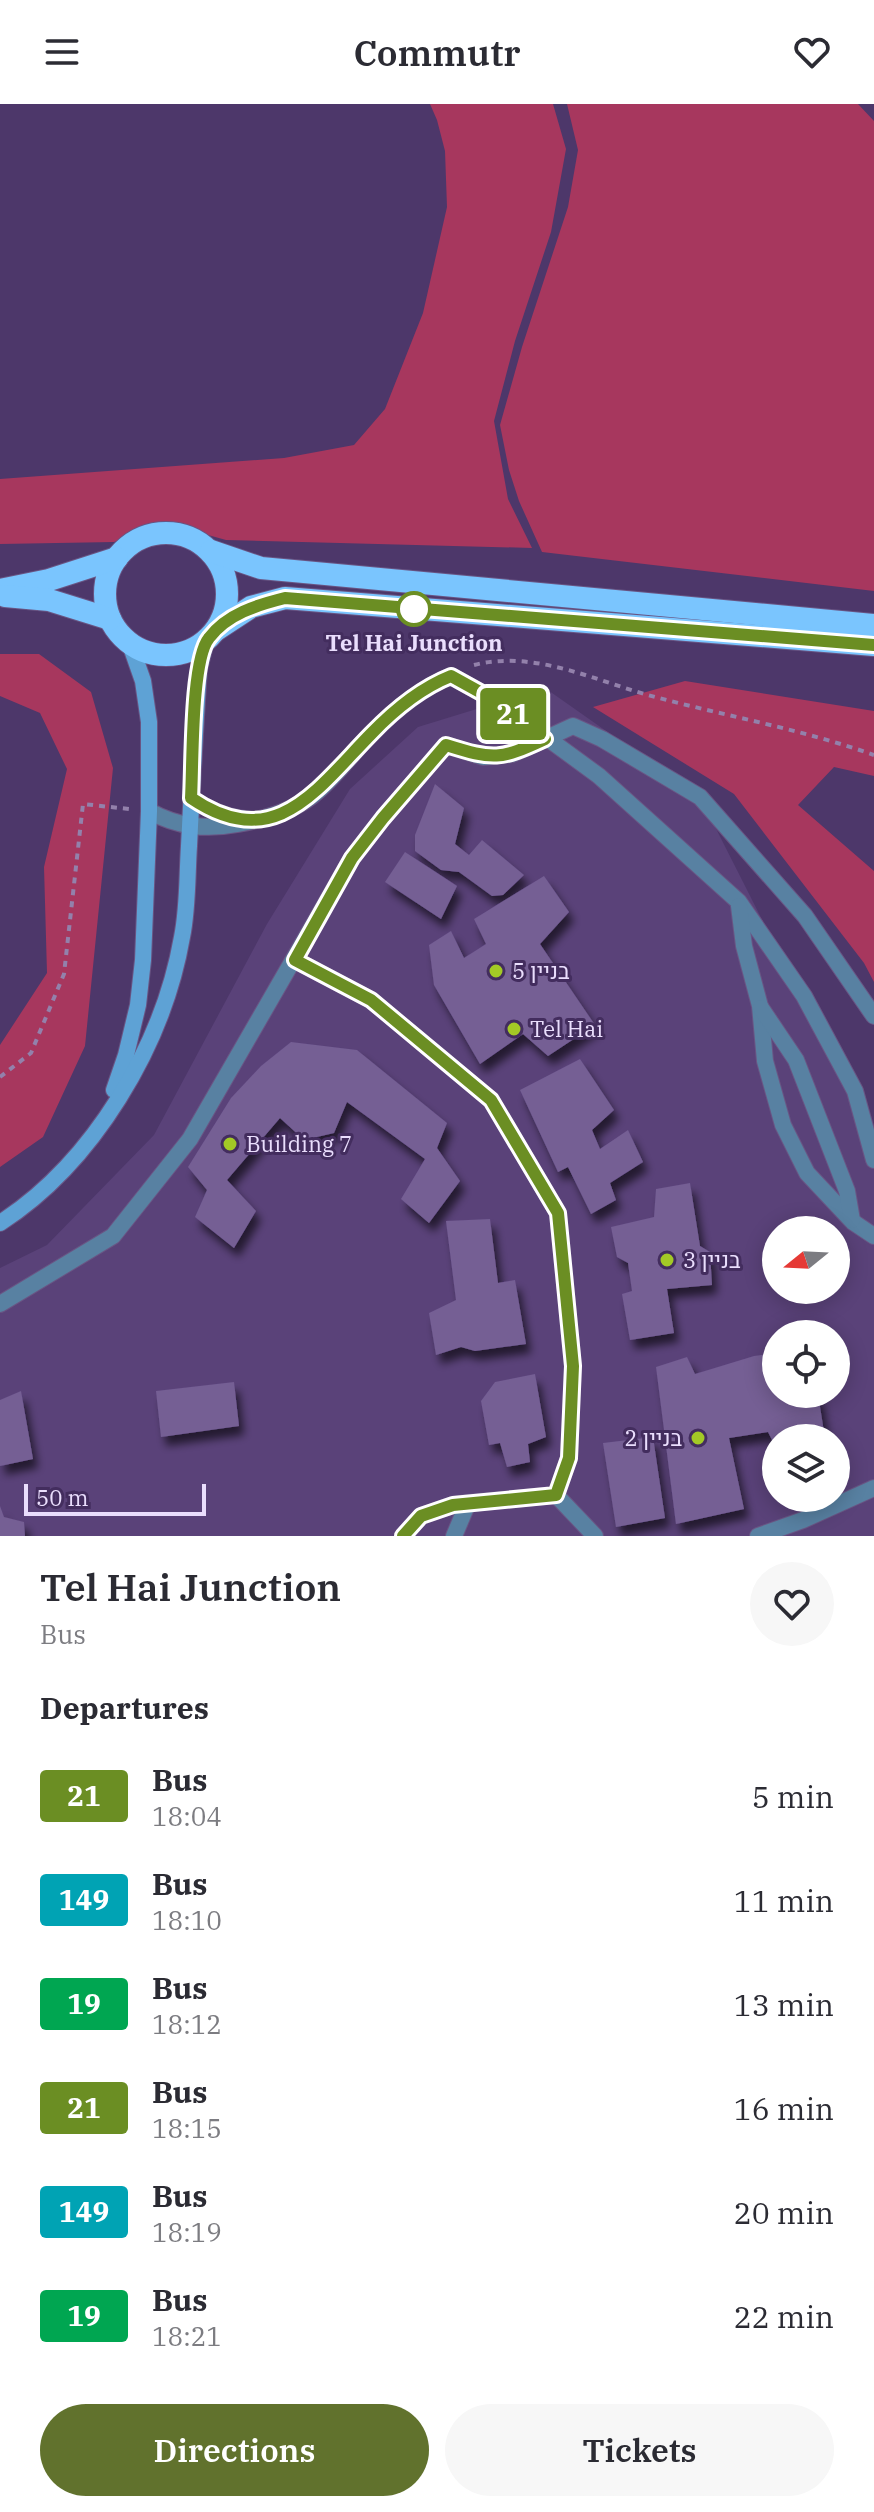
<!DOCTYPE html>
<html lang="en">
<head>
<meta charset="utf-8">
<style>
	body { margin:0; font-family:"IBM Plex Serif",Heebo,serif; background:#f7f7f7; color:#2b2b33; height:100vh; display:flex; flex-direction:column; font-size:30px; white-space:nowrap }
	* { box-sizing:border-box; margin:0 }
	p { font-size:26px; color:#7c7c81 }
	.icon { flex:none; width:44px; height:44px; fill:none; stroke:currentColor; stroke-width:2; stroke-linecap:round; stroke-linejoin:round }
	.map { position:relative; height:1432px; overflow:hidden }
	.sheet { display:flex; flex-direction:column; background:#fff; flex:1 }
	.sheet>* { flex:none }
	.badge { padding:0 16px; border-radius:6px; font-size:28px; line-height:52px }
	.needle { width:52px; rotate:252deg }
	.buttons { position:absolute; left:762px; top:1112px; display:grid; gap:16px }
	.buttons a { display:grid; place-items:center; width:88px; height:88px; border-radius:50%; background:#fff; box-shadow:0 4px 20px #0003; font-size:40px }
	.scale { position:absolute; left:24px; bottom:20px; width:182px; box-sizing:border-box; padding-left:8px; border:4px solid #eadefd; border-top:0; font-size:22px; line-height:28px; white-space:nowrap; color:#eadefd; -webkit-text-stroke:6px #432d5e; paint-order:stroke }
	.map>.badge { position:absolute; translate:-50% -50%; box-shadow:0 0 0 4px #fff }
	h2 { padding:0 40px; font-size:30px; line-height:72px }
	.round { display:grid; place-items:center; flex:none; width:84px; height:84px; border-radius:42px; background:#f7f7f7 }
	.summary { display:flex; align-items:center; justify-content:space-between; height:136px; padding:0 40px }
	h1 { font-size:38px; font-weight:600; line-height:60px }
	.cta { display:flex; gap:16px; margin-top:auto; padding:16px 40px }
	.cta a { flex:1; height:92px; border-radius:48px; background:#61722d; color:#fff; font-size:32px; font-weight:600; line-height:92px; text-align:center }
	.cta a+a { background:#f7f7f7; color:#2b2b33 }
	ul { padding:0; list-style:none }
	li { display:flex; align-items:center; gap:24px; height:104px; padding:0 40px }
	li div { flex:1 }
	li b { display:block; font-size:30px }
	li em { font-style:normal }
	li .badge { min-width:88px; font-weight:700; text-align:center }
	header { display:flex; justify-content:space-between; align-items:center; height:104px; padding:0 40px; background:#fff; font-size:36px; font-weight:600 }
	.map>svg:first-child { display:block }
</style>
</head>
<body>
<header><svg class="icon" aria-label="menu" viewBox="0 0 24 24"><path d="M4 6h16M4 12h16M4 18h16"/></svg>Commutr<svg class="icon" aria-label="heart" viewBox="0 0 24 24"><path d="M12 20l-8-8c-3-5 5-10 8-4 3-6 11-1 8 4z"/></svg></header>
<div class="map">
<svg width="874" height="1432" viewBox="0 0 874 1432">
	<defs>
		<filter id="shadow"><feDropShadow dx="5" dy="9" stdDeviation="4" flood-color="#0009"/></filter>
	</defs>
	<rect width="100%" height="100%" fill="#4d376a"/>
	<path fill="#5a4279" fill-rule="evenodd" d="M545 584 700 693 874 1037V1432H0V1164L47 1141 154 1031 267 820 350 685 418 623ZM776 1126H836V1186H776ZM776 1230H836V1290H776ZM776 1334H836V1394H776Z"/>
	<g fill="#a7375e">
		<polygon points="430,0 553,0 566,45 551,128 515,237 494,317 508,395 532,444 226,436 172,421 144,426 114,438 0,440 0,375 284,354 354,341 385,305 423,209 447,103 445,47 437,16"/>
		<polygon points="567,0 858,0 874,17 874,487 542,448 519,397 509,366 500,321 522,243 568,103 578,46"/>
		<polygon points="0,550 39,550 91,588 113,664 85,942 43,1033 0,1063 0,941 47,869 44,763 67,665 40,609 0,592"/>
		<polygon points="685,577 874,607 874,672 834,663 798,701 874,767 874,878 864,859 734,690 593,603"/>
	</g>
	<g fill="#745e94" filter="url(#shadow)">
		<polygon points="435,680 464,704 455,740 469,751 482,736 524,771 503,791 492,792 459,768 441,766 415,747 415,731"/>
		<polygon points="405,748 457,782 441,815 385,778"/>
		<polygon points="544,772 569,808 540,840 595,921 548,952 523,930 480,960 434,881 429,841 451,827 464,854 486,840 474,815"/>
		<polygon points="291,938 357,946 447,1019 437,1044 460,1077 429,1119 401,1095 425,1055 347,998 334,1029 304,1036 280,1014 227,1076 256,1107 234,1144 195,1113 207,1086 188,1063 231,994 261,962"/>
		<polygon points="580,955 614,1006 592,1026 600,1045 628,1026 643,1058 610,1079 616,1096 591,1110 568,1063 558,1068 520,986"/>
		<polygon points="690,1079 700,1142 710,1148 712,1181 667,1185 674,1229 630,1236 622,1190 632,1187 628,1159 617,1153 611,1123 654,1113 656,1085"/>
		<polygon points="490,1115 498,1179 515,1176 526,1240 475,1247 461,1243 436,1251 429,1209 456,1196 446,1117"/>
		<polygon points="776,1249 776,1290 818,1290 825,1334 776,1334 776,1344 768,1328 729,1334 744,1405 676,1420 656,1263 687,1253 695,1270 754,1252"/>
		<polygon points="535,1270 546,1333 528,1340 530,1358 507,1363 500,1339 489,1341 481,1297 495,1278"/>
		<polygon points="234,1278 239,1322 161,1333 156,1287"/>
		<polygon points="21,1287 33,1355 0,1362 0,1296"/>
		<polygon points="653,1333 665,1414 616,1423 603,1339"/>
		<polygon points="0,1402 4,1413 24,1418 25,1432 0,1432"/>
	</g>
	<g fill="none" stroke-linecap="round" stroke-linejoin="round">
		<defs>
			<g id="minor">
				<path d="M149 707C178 723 206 726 238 720 264 715 291 708 312 692 335 674 352 649 372 629 395 606 421 584 451 572L498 598 599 672 739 798 804 892 855 987 874 1056"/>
				<polyline points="739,802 744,842 760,902 765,957 783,1021 807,1069 853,1118 874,1132"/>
				<polyline points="295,856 371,896 491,996 558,1109 573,1262 569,1354 556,1391 468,1399 454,1432"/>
				<polyline points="761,904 796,956 847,1087 852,1116"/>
				<polyline points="0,1200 113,1132 190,1035 352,754 383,714 446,641 483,653 512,650 573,622 602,635 700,693 805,812 874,912"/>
				<polyline points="556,1391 595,1432"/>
				<polyline points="403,1432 421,1412 453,1401 468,1399"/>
				<polyline points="758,1432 803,1416 874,1384"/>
			</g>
			<g id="secondary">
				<path d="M191 694C213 709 232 715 259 716"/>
				<polyline points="114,986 126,951 138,901 143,856 149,707 149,618 143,577 130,540"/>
				<path d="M0 1119C93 1059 163 942 182 833 188 804 187 772 189 742 192 683 195 624 199 565L206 537"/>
			</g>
			<g id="trunk">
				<circle cx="166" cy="490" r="61"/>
				<polyline points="211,447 261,464 874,521"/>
				<polyline points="0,486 49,476 117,454"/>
				<polyline points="5,492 49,496 110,515"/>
				<polyline points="216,526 251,503 285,494 874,541"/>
			</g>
		</defs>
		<use href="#minor" stroke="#695584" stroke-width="18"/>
		<use href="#secondary" stroke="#695584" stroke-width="18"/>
		<use href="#trunk" stroke="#695584" stroke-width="24"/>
		<g stroke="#9381ab" stroke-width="4" stroke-dasharray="6 6" stroke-linecap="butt">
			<path d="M474 561C537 545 599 579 659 594 731 613 804 626 874 651"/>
			<polyline points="0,973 31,949 64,870 83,700 129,705"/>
		</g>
		<use href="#minor" stroke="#5881a2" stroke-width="16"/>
		<use href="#secondary" stroke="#5ea2d5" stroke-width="16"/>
		<use href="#trunk" stroke="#7ac5fe" stroke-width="22"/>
	</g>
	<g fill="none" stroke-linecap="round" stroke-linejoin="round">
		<defs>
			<path id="line" d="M403 1432 421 1412 453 1401 556 1391 569 1354 573 1262 558 1109 491 996 371 896 295 856 352 754 383 714 446 641C494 656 500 656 545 635L498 598 451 572C421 584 394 606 371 630 317 685 275 751 191 694 193 661 191 556 209 534 227 510 257 501 285 494L874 541"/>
		</defs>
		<use href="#line" stroke="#fff" stroke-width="18"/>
		<use href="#line" stroke="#6b8e23" stroke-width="12"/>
	</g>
	<circle fill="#fff" stroke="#6b8e23" stroke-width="4" cx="414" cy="505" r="16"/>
	<g fill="#a3c926" stroke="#432d5e" stroke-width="3">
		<circle cx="496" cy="867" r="8"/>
		<circle cx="514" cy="925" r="8"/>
		<circle cx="230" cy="1040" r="8"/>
		<circle cx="667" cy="1156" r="8"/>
		<circle cx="698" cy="1334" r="8"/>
	</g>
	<g text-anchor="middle" stroke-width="6" stroke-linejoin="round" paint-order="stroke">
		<g font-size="22" font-weight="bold" fill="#eadefd" stroke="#432d5e">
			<text x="414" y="547">Tel Hai Junction</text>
		</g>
		<g font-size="22" fill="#eadefd" stroke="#432d5e" text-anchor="start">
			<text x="512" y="875">בניין 5</text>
			<text x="530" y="933">Tel Hai</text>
			<text x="246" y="1048">Building 7</text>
			<text x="683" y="1164">בניין 3</text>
			<text x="682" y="1342" text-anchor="end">בניין 2</text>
		</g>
	</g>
</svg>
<div class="buttons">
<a><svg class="needle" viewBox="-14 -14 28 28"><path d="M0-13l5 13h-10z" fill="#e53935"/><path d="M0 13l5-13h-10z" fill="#7c7c81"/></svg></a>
<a><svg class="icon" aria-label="locate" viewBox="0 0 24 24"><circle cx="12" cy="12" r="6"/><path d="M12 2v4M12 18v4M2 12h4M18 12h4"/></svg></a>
<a><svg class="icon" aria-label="layers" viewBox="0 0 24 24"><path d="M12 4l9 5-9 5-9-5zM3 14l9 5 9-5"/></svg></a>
</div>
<div class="scale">50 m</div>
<b class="badge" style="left:513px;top:610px;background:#6b8e23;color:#fff">21</b>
</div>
<section class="sheet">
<div class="summary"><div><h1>Tel Hai Junction</h1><p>Bus</p></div><a class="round"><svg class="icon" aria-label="heart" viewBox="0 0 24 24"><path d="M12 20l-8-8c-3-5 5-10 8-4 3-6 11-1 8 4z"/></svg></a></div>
<h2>Departures</h2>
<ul>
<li><span class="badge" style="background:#6b8e23;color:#fff">21</span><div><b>Bus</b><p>18:04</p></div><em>5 min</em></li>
<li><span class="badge" style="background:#00a3b4;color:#fff">149</span><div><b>Bus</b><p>18:10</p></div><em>11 min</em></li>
<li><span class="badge" style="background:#00a651;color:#fff">19</span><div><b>Bus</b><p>18:12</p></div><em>13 min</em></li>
<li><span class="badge" style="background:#6b8e23;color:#fff">21</span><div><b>Bus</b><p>18:15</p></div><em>16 min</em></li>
<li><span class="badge" style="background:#00a3b4;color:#fff">149</span><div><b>Bus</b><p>18:19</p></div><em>20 min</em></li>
<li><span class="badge" style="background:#00a651;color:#fff">19</span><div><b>Bus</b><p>18:21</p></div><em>22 min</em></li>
</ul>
<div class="cta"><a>Directions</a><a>Tickets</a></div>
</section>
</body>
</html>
